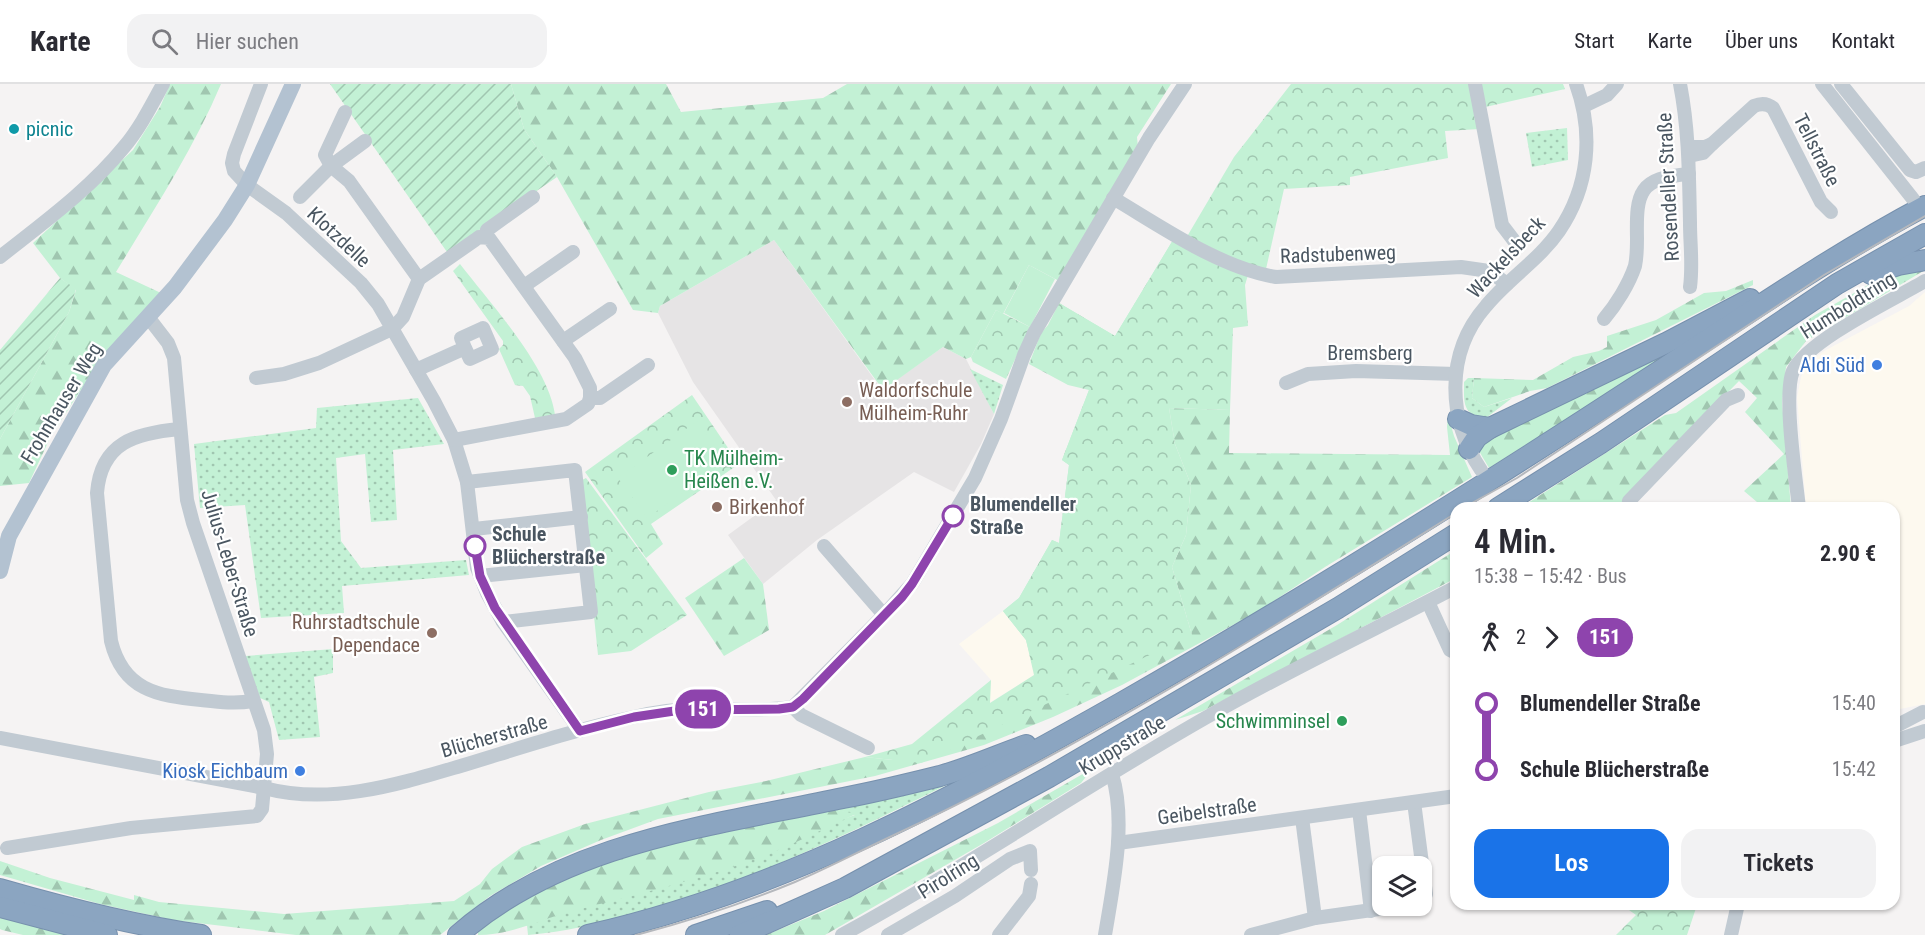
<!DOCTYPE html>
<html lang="de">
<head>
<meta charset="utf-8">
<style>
	body { margin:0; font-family:"Roboto Condensed",sans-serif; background:#f2f2f3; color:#2b2b33; height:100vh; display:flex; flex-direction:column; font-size:22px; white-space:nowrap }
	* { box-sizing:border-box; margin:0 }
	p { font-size:20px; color:#7c7c81 }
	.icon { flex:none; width:33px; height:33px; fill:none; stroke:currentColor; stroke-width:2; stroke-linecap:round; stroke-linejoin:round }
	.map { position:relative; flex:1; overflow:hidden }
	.details { position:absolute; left:1450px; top:418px; width:450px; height:408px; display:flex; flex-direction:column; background:#fff; border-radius:18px; box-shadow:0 2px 4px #0004 }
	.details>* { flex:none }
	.badge { padding:0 12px; border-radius:20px; font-size:21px; line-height:39px }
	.tools { position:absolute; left:1372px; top:772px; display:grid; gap:12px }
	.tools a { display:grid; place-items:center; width:60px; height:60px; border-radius:12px; background:#fff; box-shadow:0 2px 4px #0004; font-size:30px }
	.map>.badge { position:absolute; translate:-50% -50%; box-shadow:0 0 0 3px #fff }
	.legs { display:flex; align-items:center; gap:9px; height:66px; padding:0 24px; font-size:20px }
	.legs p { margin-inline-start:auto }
	.headline { display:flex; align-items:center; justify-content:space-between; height:102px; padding:0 24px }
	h1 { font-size:33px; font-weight:600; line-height:45px }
	.action { display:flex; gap:12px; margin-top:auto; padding:12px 24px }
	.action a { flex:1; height:69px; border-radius:18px; background:#1a73e8; color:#fff; font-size:24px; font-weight:600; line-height:69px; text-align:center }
	.action a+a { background:#f2f2f3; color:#2b2b33 }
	ul { padding:0 24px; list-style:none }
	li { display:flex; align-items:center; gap:21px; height:66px; font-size:22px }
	li i { display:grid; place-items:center; width:9px; height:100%; margin:0 8px; background:currentColor }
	li i::after { content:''; width:15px; height:15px; margin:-8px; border:4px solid; border-radius:50%; background:#fff }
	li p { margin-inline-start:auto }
	li:first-child i { background:linear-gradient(#0000 50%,currentColor 0) }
	li:last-child i { background:linear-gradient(currentColor 50%,#0000 0) }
	header { display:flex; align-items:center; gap:36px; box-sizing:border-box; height:84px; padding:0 30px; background:#fff; border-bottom:2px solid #e1e1e2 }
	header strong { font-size:28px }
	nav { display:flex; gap:33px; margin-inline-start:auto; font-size:21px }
	.search { width:420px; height:54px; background:#f2f2f3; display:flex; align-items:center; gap:15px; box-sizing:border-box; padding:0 21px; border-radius:18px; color:#7c7c81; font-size:22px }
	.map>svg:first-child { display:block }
</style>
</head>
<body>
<header>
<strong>Karte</strong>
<div class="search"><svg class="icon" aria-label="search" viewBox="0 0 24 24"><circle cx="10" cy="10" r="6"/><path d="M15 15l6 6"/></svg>Hier suchen</div>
<nav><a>Start</a><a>Karte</a><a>Über uns</a><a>Kontakt</a></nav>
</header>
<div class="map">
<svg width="1925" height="851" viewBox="0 0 1925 851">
	<defs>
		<pattern id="grass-dots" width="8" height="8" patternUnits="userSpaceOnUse" patternTransform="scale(1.5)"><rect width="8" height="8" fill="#c3f1d5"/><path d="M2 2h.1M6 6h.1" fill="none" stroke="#a0c6b0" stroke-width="1.8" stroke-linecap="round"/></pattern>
		<pattern id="forest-firs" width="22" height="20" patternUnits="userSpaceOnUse" patternTransform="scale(1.5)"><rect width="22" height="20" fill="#c3f1d5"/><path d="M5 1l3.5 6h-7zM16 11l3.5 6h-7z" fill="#a0c6b0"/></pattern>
		<pattern id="park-crowns" width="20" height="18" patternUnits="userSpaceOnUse" patternTransform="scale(1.5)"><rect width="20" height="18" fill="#c3f1d5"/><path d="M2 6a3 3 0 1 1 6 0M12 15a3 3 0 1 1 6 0" fill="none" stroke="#a0c6b0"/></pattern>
		<pattern id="garden-furrows" width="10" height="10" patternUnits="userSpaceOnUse" patternTransform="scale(1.5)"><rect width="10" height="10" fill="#c3f1d5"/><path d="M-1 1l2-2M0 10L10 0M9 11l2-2" fill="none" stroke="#a0c6b0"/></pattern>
	</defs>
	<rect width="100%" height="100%" fill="#f5f3f3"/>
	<g fill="#fdf9ef">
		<polygon points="1925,208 1925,620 1895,626 1894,424 1806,424 1797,313 1801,293 1807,279 1824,267 1909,222"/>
		<polygon points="1003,527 1026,556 1035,591 989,619 991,596 959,560"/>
	</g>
	<polygon fill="#e6e4e5" points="774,156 882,306 943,263 966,275 994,330 981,360 954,408 914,388 817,456 763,500 728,451 776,416 693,298 658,229 660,222"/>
	<g fill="url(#grass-dots)">
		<polygon points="1567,44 1568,76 1532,83 1526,49"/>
		<polygon points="970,285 1003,301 994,330"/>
		<path d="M1468 294H1474L1472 314 1484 323 1512 314 1486 334C1462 331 1464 319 1464 298Z"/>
		<polygon points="418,314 444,360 393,366 397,436 371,438 365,370 336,374 341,457 361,484 466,476 469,491 342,502 344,529 261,534 245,421 200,424 194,360 316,344 317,324"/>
		<polygon points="333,565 333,589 314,593 320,653 279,656 269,618 260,614 245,572"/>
		<path d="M983 683C870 739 757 797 635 830 600 839 565 848 528 851L527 841 855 731 833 725Z"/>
	</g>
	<g fill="url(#forest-firs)">
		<path d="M170 0H221C193 66 153 127 116 188L161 209 99 278 51 352 29 399 0 402V355L69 228 76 206 60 194 33 159 133 66 160 23Z"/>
		<polygon points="511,0 666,0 681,28 823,14 847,0 1171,0 1137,53 1138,64 1059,197 1029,181 1003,230 996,226 971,273 966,275 943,263 883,306 774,156 660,222 658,229 633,226 557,93 524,45"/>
		<polygon points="1173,156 1119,398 1192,551 1172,483 1186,451 1191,401 1175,360 1169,324 1230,326 1229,369 1450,371 1447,343 1448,331 1454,352 1472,393 1325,483 1257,528 1122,601 1053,633 984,661 875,692 658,735 601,756 541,782 490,812 440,851 296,851 173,836 100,820 0,791 0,777 50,794 134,816 134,811 159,818 284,830 454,817 480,800 492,785 522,763 585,740 709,708 766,697 865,673 893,676 957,654 1035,591 1026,556 1003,527 1019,514 1052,456 1059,459 1069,381 1062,376 1089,306 1059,219 1115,252"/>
		<polygon points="1925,186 1806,257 1786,283 1782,318 1791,424 1764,424 1744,407 1784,370 1745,328 1757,314 1739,297 1632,406 1619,424 1520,424 1665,331 1676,329 1815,231 1870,200 1903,188"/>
		<polygon points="1753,196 1753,201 1547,304 1530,307 1484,323 1472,314 1474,294 1533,296 1573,273 1599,267 1607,263 1607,252 1656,236 1704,209 1726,207"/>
		<polygon points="1724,237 1489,384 1479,367 1483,353"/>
		<polygon points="1456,466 1456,494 1203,627 1175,636 1337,541"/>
		<polygon points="744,474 763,500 769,546 724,572 685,514"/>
		<polygon points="1093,684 1081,699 984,759 825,851 766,851 824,827 998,739"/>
		<path d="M833 725 856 730C827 743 798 758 769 770 701 796 631 811 562 830 532 839 509 851 478 851V846L539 805 618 770Z"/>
		<polygon points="0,833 72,851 23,851 2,846 0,845"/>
	</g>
	<g fill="url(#park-crowns)">
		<polygon points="1291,0 1563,0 1565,5 1481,24 1480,45 1445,47 1448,74 1350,93 1350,101 1284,105 1266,185 1251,181 1245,201 1248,242 1233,244 1230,326 1169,324 1175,360 1191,401 1186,451 1172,483 1192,551 921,679 865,673 912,660 991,596 990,619 1034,591 1026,556 1003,527 1019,514 1052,456 1059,459 1069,381 1062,376 1089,306 1068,301 1029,280 1041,249 1048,241 1059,219 1115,252 1173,156 1182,161 1234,73"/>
		<path d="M460 180C490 219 549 283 555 331L535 334 530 312 523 302 515 301 499 265 503 261V257L453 187Z"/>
		<polygon points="996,226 1030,243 1006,295 973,278 971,273"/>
		<polygon points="692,311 739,380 651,440 663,460 646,474 585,388"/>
		<polygon points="586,394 687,531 631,567 598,571 580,397"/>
		<polygon points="1632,821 1632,820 1697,821 1687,851 1616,851 1636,831 1629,826"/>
	</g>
	<g fill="url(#garden-furrows)">
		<polygon points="330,0 511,0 524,45 557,93 447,168"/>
		<polygon points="60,194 76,205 69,228 0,355 0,266"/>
	</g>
	<g fill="#c3f1d5">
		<polygon points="1029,181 1055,195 1030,243 1004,229"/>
		<polygon points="697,337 726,378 647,434 618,394"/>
	</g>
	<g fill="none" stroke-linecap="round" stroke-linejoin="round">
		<defs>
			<g id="highway">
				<polyline points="1871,190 1898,181 1925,176"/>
				<polyline points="1458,335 1471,341 1490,344"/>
				<polyline points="1469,365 1477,353 1490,344 1666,259 1750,215"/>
				<polyline points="1498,424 1601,359 1837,200 1925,150"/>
				<path d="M0 805C66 824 133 841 201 851"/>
				<polyline points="0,823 107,851"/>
				<path d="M458 851C564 758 710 742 843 714 875 708 908 700 940 692 969 684 998 671 1026 661"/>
				<path d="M588 851C779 808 952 715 1121 619 1297 519 1469 411 1638 301 1733 240 1825 175 1925 122"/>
				<polyline points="696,851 767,827"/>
				<polyline points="740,851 845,804 1049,693 1338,524 1456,450"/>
			</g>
		</defs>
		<use href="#highway" stroke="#7690ad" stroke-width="22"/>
		<g stroke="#c1cad2" stroke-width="14">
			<polyline points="261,0 234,70 232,79 234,87 247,101 286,129 361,199 378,220 434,317 454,356 467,398 477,484 487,509 503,538 580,647"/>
			<polyline points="1475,0 1502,141 1515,158"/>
			<path d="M1680 0C1689 46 1689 92 1690 139 1690 161 1693 181 1690 203"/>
			<polyline points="1822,0 1913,115"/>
			<polyline points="1841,0 1910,86 1916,88 1925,84"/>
			<polyline points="1584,22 1607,11 1617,0"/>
			<polyline points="345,28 325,71 331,82 349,97 419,195"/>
			<path d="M1712 60 1754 22C1761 19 1767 19 1773 24L1821 118 1831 128"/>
			<polyline points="1689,72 1703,69 1712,60 1705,63 1689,63"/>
			<polyline points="300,113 331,82 365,57"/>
			<path d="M1113 114C1162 143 1220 184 1276 193L1461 183 1489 187 1507 200"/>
			<polyline points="485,153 487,146 533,113"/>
			<path d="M0 173C43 139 90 105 124 63 140 44 151 22 163 0"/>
			<polyline points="524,202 573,168"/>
			<path d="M1604 235C1616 221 1629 200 1635 182 1637 173 1637 163 1637 154 1636 108 1639 94 1689 90"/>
			<polyline points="563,257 610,225"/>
			<polyline points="416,286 465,264 470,275 492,265 483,244 461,254 465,264"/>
			<polyline points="256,294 284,290 319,279 392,245 403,233 419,195 475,156 479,153 489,154 575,274 590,304 590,314 588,320 566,335 454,356"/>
			<polyline points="1286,299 1308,290 1356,287 1456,290"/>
			<polyline points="590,314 600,314 648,281"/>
			<path d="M180 345C136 349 101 358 97 409L111 557C123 606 157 612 201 616 219 618 235 620 253 617"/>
			<path d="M1481 386C1448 336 1444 270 1486 222 1508 195 1539 176 1559 147 1589 103 1594 50 1576 0"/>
			<polyline points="467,398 575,386 591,528 503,538"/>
			<polyline points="1628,424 1629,417 1726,316 1738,311"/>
			<path d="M1799 424C1796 396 1783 310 1793 287 1808 256 1893 216 1925 197"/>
			<polyline points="474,445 581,433"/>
			<polyline points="824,462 884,531"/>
			<polyline points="480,492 586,481"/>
			<polyline points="1428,518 1450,566 1456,569"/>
			<polyline points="793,623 884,531 912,500 975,394 1001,335 1024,271 1034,249 1149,54 1185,0"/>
			<polyline points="793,623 801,631 868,664"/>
			<polyline points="1894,643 1923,628"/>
			<path d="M0 654 264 704C331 722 399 700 464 681 520 664 577 645 634 633 655 628 676 625 697 625 729 624 761 628 793 623"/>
			<polyline points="1894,657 1925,647"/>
			<polyline points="1414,718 1426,810 1424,815"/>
			<polyline points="1359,726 1371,827"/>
			<polyline points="1302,734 1315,834"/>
			<polyline points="1118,759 1456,712"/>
			<polyline points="7,764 131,744 257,732 262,725 267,670 264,646 193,439 187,416 174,274 168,259 148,233"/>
			<path d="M842 851C969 782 1088 700 1214 629 1293 584 1376 545 1456 503"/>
			<polyline points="888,851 955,812 1010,775 1030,767 1031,786"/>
			<polyline points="999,851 1029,812 1031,800"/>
			<path d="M1105 851C1113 802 1127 738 1112 690"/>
			<polyline points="1251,851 1315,834 1386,824"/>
			<polyline points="1731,851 1738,820"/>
		</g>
		<polyline stroke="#b3c2d1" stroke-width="16" points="0,487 9,452 104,281 175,203 225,136 247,101 293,0"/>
		<use href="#highway" stroke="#8ba5c1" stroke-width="20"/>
		<g stroke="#b5b8bd" stroke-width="2">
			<polyline points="1463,424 1517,394 1824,191 1925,132"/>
			<path d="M636 851C690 837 744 819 795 798 828 784 860 767 892 752 1089 660 1272 544 1456 429"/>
		</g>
	</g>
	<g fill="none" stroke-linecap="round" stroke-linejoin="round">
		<defs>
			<polyline id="line-1" points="475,462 480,492 495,524 580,647 634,633 681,626 779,625 793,623 803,615 902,513 912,500 953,432"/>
		</defs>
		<use href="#line-1" stroke="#fff" stroke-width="14"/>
		<use href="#line-1" stroke="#8e44ad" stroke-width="9"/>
	</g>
	<circle fill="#0f9aa8" stroke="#fff" stroke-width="2" cx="14" cy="45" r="6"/>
	<g fill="#3f7fe0" stroke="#fff" stroke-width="2">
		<circle cx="1877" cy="281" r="6"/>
		<circle cx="300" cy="687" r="6"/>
	</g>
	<g fill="#8d6e63" stroke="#fff" stroke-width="2">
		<circle cx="847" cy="318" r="6"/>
		<circle cx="717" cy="423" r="6"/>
		<circle cx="432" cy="549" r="6"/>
	</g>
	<g fill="#2e9e5b" stroke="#fff" stroke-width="2">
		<circle cx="672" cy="386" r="6"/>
		<circle cx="1342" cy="637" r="6"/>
	</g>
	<g fill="#fff" stroke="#8e44ad" stroke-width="3">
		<circle cx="953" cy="432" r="10"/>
		<circle cx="475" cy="462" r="10"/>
	</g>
	<g text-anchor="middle" stroke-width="4.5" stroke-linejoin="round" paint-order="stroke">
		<g font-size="20" fill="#0d838f" stroke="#fff" text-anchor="start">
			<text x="26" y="52">picnic</text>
		</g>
		<g font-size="20" fill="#4a5661" stroke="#fff">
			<text transform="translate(1817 66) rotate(63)" y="7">Tellstraße</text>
			<text transform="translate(1668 103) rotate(-93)" y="7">Rosendeller Straße</text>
			<text transform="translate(339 153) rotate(43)" y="7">Klotzdelle</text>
			<text transform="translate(1338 170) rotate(-2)" y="7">Radstubenweg</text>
			<text transform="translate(1506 173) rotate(-47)" y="7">Wackelsbeck</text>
			<text transform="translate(1848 221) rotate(-32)" y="7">Humboldtring</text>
			<text x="1370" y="276">Bremsberg</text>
			<text transform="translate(61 319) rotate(-59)" y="7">Frohnhauser Weg</text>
			<text transform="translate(230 479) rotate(73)" y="7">Julius-Leber-Straße</text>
			<text transform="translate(494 652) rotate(-16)" y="7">Blücherstraße</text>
			<text transform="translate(1122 661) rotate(-31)" y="7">Kruppstraße</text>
			<text transform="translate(1207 727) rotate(-8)" y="7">Geibelstraße</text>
			<text transform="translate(948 792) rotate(-32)" y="7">Pirolring</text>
		</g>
		<g font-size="20" fill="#366cbe" stroke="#fff" text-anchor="end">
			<text x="1865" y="288">Aldi Süd</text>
			<text x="288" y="694">Kiosk Eichbaum</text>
		</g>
		<g font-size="20" fill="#785e54" stroke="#fff" text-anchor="start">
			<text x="859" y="313">Waldorfschule<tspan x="859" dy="23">Mülheim-Ruhr</tspan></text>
			<text x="729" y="430">Birkenhof</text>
			<text x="420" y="545" text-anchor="end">Ruhrstadtschule<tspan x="420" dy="23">Dependace</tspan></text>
		</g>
		<g font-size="20" fill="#27864d" stroke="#fff" text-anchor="start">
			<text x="684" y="381">TK Mülheim-<tspan x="684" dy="23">Heißen e.V.</tspan></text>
			<text x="1330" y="644" text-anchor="end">Schwimminsel</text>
		</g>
		<g font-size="20" font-weight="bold" fill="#4a5661" stroke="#fff" text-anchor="start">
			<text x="970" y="427">Blumendeller<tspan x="970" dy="23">Straße</tspan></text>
			<text x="492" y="457">Schule<tspan x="492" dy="23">Blücherstraße</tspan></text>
		</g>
	</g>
</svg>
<div class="tools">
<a><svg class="icon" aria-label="layers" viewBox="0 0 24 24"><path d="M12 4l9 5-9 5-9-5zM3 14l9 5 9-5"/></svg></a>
</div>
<b class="badge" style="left:703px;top:625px;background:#8e44ad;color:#fff">151</b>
<section class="details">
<div class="headline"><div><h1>4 Min.</h1><p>15:38 – 15:42 · Bus</p></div><b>2.90 €</b></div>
<div class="legs"><svg class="icon" aria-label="walk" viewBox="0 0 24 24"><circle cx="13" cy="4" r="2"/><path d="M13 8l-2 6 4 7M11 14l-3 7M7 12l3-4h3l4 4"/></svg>2<svg class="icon" aria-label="forward" viewBox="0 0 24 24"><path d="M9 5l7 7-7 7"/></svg><b class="badge" style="background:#8e44ad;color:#fff">151</b></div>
<ul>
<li><i style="color:#8e44ad"></i><b>Blumendeller Straße</b><p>15:40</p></li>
<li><i style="color:#8e44ad"></i><b>Schule Blücherstraße</b><p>15:42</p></li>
</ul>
<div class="action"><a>Los</a><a>Tickets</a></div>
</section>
</div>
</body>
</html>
